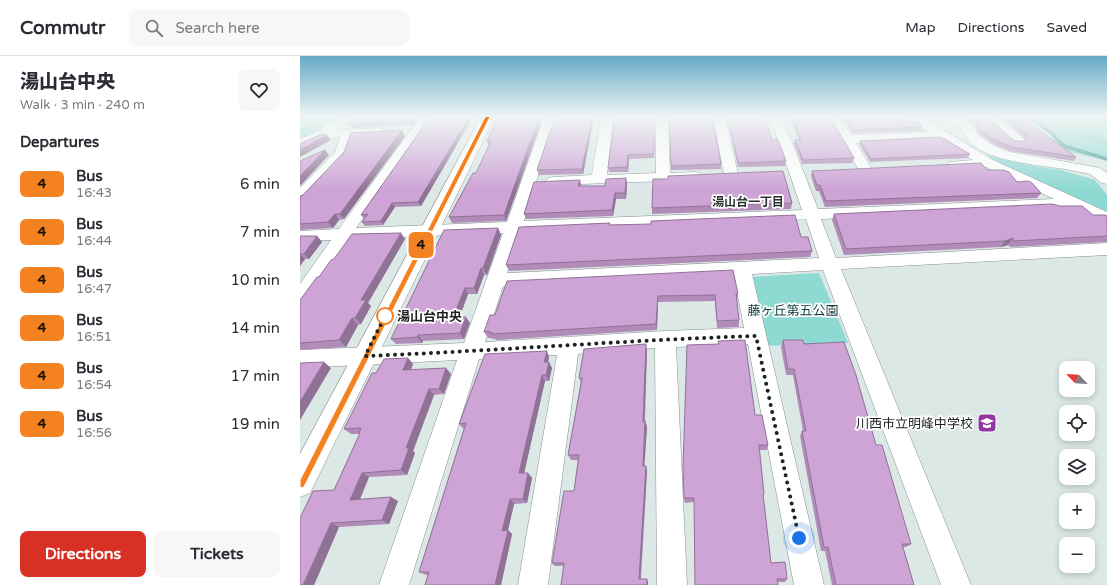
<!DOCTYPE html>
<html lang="en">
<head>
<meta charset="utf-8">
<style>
	body { margin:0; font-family:"Varela Round","Noto Sans JP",sans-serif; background:#f7f7f7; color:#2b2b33; height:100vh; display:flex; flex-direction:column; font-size:15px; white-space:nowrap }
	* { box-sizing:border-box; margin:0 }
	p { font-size:13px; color:#7c7c81 }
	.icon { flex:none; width:22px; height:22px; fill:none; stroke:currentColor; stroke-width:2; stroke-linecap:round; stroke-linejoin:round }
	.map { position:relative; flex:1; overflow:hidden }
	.panel { display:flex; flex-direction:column; background:#fff; width:300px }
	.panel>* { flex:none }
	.badge { padding:0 8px; border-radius:6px; font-size:14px; line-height:26px }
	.needle { width:26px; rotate:295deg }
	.fabs { position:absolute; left:759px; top:305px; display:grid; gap:8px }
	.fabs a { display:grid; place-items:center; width:36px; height:36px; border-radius:8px; background:#fff; box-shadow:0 2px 6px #0003; font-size:20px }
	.you { position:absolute; width:20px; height:20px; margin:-10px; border:3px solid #fff; border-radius:50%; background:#1a73e8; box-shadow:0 0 0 6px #1a73e833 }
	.map>.badge { position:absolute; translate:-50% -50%; box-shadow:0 0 0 2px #fff }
	h2 { padding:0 20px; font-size:15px; line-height:36px }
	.round { display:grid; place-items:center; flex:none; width:42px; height:42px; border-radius:8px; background:#f7f7f7 }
	.overview { display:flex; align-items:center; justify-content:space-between; height:68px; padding:0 20px }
	h1 { font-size:19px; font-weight:800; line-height:30px }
	.primary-button { display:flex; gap:8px; margin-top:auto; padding:8px 20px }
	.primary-button a { flex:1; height:46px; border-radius:8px; background:#d93025; color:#fff; font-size:16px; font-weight:800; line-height:46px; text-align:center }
	.primary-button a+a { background:#f7f7f7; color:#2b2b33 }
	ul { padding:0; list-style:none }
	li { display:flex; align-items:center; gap:12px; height:48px; padding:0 20px }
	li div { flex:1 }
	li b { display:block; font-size:15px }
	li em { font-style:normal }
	li .badge { min-width:44px; font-weight:700; text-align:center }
	header { display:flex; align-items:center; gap:24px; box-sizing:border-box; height:56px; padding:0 20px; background:#fff; border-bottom:1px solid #e1e1e2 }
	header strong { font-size:19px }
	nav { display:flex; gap:22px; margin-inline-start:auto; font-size:14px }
	.search { width:280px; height:36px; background:#f7f7f7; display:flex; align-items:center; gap:10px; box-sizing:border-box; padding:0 14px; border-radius:8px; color:#7c7c81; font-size:15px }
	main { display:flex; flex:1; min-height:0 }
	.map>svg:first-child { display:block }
</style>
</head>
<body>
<header>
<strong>Commutr</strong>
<div class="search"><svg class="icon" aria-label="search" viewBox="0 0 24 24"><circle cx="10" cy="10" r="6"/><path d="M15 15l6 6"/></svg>Search here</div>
<nav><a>Map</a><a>Directions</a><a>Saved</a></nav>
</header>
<main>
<section class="panel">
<div class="overview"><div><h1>湯山台中央</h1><p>Walk · 3 min · 240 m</p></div><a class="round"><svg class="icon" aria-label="heart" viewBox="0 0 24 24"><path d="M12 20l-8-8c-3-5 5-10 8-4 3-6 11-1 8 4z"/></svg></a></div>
<h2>Departures</h2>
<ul>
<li><span class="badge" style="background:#f58220;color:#111">4</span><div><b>Bus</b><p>16:43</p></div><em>6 min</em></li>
<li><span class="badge" style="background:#f58220;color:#111">4</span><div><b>Bus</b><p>16:44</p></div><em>7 min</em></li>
<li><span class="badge" style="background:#f58220;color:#111">4</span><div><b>Bus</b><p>16:47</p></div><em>10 min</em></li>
<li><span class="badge" style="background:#f58220;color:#111">4</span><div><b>Bus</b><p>16:51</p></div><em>14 min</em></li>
<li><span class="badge" style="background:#f58220;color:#111">4</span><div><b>Bus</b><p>16:54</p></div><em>17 min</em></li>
<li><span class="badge" style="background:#f58220;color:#111">4</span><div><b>Bus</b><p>16:56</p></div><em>19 min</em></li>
</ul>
<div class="primary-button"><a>Directions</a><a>Tickets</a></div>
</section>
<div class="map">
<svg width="807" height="529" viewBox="0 0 807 529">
	<rect width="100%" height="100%" fill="#dbe8e6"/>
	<g fill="#8ed9d2">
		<polygon points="0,61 39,61 0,85"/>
		<polygon points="732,61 807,61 807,104 718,86 757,83 750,74"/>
		<polygon points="684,98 728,109 761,114 795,124 807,139 807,161 678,100"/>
		<polygon points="519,217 548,287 462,290 449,221"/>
	</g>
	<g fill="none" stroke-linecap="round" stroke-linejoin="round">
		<g stroke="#449c96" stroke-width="3.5">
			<polyline points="730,61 751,77 764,90 807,103"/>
			<polyline points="43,68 53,61"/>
		</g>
		<defs>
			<g id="street">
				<polygon points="38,61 52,61 38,74 78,72 83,73 84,76 83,79 78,80 49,81 52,84 46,100 5,144 0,146 0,132 35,96 40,81 26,82 0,92 0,83 19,75"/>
				<path d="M120 61H133L56 172 207 166 244 61H256L224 165 502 154 470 61H482L518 153 754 143 686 111 654 113 649 112 647 109 649 106 673 104 640 83 556 87 572 113 570 116 565 117 560 116 528 61H540L551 79 628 76 607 61H622L693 104 807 156V167L772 152 521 163 536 202 807 187V199L541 213 671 529H641L523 214 452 218 524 529H494L448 288 376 291 387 529H357L355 292 278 298 248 529H218L257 299 179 303 109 529H79L157 304 0 312V294L164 287 203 177 49 183 7 248 0 250V228L31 184 0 185V175L39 173ZM506 163 519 202 207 217 220 176ZM434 219 444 272 365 275 185 286 203 230Z"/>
				<polygon points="301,61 313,61 307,119 356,117 356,61 368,61 370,117 395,116 400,117 402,120 400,123 395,124 253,129 248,128 246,125 248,122 253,121 292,119"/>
				<polygon points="413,61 425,61 438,118 436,121 431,122 426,121 424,118"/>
				<path d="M639 61H656L673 69 677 78 692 89 710 96 795 111 800 112 807 117V128L802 127 790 118C779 116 768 113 757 112 732 108 670 104 663 74L641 64Z"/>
				<polygon points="684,61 698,61 725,84 723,87 713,87"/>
			</g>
			<polygon id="secondary" points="181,61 195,61 10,437 0,441 0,398"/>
		</defs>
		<use href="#street" stroke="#85908f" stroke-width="1"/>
		<use href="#secondary" stroke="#85908f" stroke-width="1"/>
		<polyline stroke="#97a19f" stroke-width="1.5" stroke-dasharray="2 2" stroke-linecap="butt" points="760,61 783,80 807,88"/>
		<use href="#street" fill="#fff" fill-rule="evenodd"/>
		<use href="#secondary" fill="#fff" fill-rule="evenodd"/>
	</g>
	<g fill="#b18cb8">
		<polygon points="119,61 113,69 52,72 50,68"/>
		<polygon points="130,61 173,61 121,150 95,151 83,169 65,170 62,166 64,163 61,159"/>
		<polygon points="197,61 243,61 206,165 152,167 149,161 176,117 189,90 187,85 192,74 192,73"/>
		<polygon points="255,61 294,61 283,118 239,119 237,114"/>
		<polygon points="354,61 354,102 329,103 328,116 309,116 308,112"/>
		<polygon points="369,61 421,108 421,113 371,114"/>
		<polygon points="427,61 464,61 472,84 486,105 485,110 438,111"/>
		<polygon points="490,61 530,61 554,102 552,107 502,108 494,88 495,84 499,84"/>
		<polygon points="542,61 604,61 607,65 622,71 621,75 552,77"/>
		<polygon points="660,61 688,61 714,85 725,85 726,83 701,61 721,61 776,101 774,105 710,95 693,88 678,77 674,68"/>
		<polygon points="105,80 44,163 39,164 33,172 0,174 0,140"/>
		<polygon points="560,85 670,98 668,102 570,106 559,88"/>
		<polygon points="687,114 717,126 741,137 737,142 525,151 519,135 516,135 511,120 512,115"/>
		<polygon points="326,122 327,128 326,143 316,143 313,160 226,163 224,158 280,124 281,130 305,130"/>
		<polygon points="492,147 491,153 352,158 352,152"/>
		<polygon points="760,150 793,159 807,160 807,186 710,191 708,189 701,191 544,199 532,164 534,158"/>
		<polygon points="310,167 310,169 501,181 512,195 510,201 209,215 206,209"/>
		<polygon points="198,172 201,179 187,219 184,219 177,238 168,238 160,261 170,267 164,283 123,285 122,287 96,288 91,283"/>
		<polygon points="0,180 17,180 22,186 9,203 5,203 0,210"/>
		<polygon points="105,183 68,247 71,250 61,268 58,269 46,291 0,294 0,244 34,203"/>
		<polygon points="207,225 438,238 437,245 439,264 439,271 417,272 415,245 358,246 357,274 196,284 195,283 192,283 192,282 188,282 184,276 195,259"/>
		<polygon points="483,284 504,288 576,389 611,488 606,491 603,491 614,529 532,529 525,495 521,495 500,380 502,375 503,375 493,319 486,319 481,291"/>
		<polygon points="418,285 455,359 468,389 467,394 459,394 464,438 463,441 471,507 487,523 485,526 478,526 394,446 385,447 384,442 418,288"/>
		<polygon points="347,294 345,366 345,365 347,371 344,410 346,410 347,415 341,523 348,526 348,529 261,529 264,510 255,510 252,507 274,435 278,404 271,404 268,399 281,326 279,322"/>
		<polygon points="249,301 248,306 252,312 249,325 245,325 224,417 228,417 232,422 227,447 214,448 208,474 212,478 201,529 125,529 128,519 126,519 119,516 164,373 159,368"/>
		<polygon points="108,302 113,308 111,314 151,318 144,338 134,339 113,395 115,397 107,419 69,421 60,443 98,445 89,468 39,471 14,529 34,434 60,378 51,378 44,373 76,317"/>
	</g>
	<g fill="#907296">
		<polygon points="114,61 119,61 113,69 111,65"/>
		<polygon points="169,61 173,61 121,150 118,146"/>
		<polygon points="239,61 243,61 206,165 204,159"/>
		<polygon points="292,61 294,61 283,118 282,113"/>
		<polygon points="102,74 105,80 44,163 40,158"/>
		<polygon points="27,79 31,84 0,101 0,94"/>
		<polygon points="25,94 29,99 0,130 0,120"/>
		<polygon points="328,99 329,103 328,116 327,111"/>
		<polygon points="326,122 327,128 326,143 325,137"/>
		<polygon points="280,124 281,130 280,136 278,130"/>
		<polygon points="315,137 316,143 313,160 312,154"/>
		<polygon points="92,147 95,151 83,169 81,165"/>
		<polygon points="35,158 39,164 33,172 28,166"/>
		<polygon points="198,172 201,179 187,219 183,212"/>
		<polygon points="101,177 105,183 68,247 71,250 61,268 55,262 61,244"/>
		<polygon points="17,180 22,186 9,203 4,198"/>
		<polygon points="713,182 708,189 701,191 705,185"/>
		<polygon points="0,198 5,203 0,210"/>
		<polygon points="181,212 184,219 177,238 174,232"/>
		<polygon points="165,232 168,238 157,267 153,261"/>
		<polygon points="358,240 358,246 357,274 356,268"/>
		<polygon points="166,261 170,267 164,283 160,277"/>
		<polygon points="52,262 58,269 46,291 39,284"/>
		<polygon points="118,279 123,285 122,287 117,281"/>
		<polygon points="346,288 347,294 344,371 343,366"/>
		<polygon points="247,295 249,301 247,312 244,306"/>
		<polygon points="108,302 113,308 108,320 103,314"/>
		<polygon points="24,306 31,312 0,364 0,346"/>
		<polygon points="249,306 252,312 249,325 246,319"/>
		<polygon points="146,312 151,318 144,338 139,333"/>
		<polygon points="242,319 245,325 223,422 219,417"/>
		<polygon points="129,333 134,339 113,395 115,397 107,419 101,414 106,392"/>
		<polygon points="345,365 347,371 344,415 343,410"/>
		<polygon points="346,410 347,415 340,526 339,523"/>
		<polygon points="62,417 69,421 58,448 50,444"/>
		<polygon points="228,417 232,422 227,447 223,443"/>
		<polygon points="91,441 98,445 89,468 82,464"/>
		<polygon points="210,443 214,448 207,478 202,475"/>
		<polygon points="31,467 39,471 14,529 3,529"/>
		<polygon points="208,474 212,478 201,529 195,529"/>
		<polygon points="347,523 348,526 348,529 347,529"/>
	</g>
	<g fill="#cea3d6" stroke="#907296">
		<polygon points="56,61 114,61 111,65 50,68"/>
		<polygon points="130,61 169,61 118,146 92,147 81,165 62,166 68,158 61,159"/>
		<polygon points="197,61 239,61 204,159 149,161 173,117 176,117 191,85 187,85 193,72 192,73"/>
		<polygon points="255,61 292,61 282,113 237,114"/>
		<polygon points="315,61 354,61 354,98 328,99 327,111 308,112"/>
		<polygon points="369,61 412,61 421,108 371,110"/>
		<polygon points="428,61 464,61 472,84 478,84 486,105 438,107"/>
		<polygon points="492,61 530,61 554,102 503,104 495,84 501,84"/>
		<polygon points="545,61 604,61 607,65 618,66 622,71 553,74"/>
		<polygon points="669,61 688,61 714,85 725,85 728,79 706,61 721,61 776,101 712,91 695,84 680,74 675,64"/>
		<polygon points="102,74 40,158 35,158 28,166 0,168 0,140 2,140 44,96 51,77"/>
		<polygon points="23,78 27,79 0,94 0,88 8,84"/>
		<polygon points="641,81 670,98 571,103 560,85"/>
		<polygon points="25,94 0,120 0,105"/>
		<polygon points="681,107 687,114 703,114 709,116 717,126 729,125 732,127 741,137 526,145 520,129 517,129 512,115"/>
		<polygon points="483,115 492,147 352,152 353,123 368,123 368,120"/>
		<polygon points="326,122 325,137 315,137 312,154 224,158 234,126 280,124 278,130 305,130 306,123"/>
		<polygon points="752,148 760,150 782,150 793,159 804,159 807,160 807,180 714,185 713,182 705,185 546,193 534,158"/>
		<polygon points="495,159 501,181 508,181 512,195 206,209 219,171 310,167 309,169 351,168 351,165"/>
		<polygon points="198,172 183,212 181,212 174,232 165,232 153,261 166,261 160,277 118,279 117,281 91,283 144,174"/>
		<polygon points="101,177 61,244 66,244 55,262 52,262 39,284 0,287 0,244 17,221 19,221 31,204 34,203 52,178"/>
		<polygon points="0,180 17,180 4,198 0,198"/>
		<polygon points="433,214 438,238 436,238 439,264 417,265 415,239 358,240 356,268 192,278 192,276 189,277 189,275 184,276 190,259 195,259 207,225"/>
		<polygon points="445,284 455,359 462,359 468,389 459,389 464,438 463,438 471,507 485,506 487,523 477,523 478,529 395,529 394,442 384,442 383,412 387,289 419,288 418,285"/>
		<polygon points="483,284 503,284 504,288 544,286 556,319 576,389 582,389 611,488 602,488 614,529 536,529 528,491 524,491 502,375 506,375 494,313 488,313"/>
		<polygon points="346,288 343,366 345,365 343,410 346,410 339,523 347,523 347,529 261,529 264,507 252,507 264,435 274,435 279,399 268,399 282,322 279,322 284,293"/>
		<polygon points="247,295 244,306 249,306 246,319 242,319 219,417 228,417 223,443 210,443 202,475 208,474 195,529 125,529 129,516 119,516 166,367 159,368 185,298"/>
		<polygon points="108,302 103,314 146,312 139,333 129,333 106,392 109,392 101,414 62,417 50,444 91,441 82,464 31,467 3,529 0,529 0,462 13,435 34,434 60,377 59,377 61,372 44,373 72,317 76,317 84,303"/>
		<polygon points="24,306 0,346 0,307"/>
	</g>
	<linearGradient id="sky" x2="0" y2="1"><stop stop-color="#66aac7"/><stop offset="0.45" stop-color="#eff5f4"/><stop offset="1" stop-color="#eff5f4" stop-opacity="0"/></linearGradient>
	<rect width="807" height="135" fill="url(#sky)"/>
	<polygon fill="#f58220" stroke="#fff" points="188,60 190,61 4,431 0,432 0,424 185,61"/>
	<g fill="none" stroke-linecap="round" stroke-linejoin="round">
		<path stroke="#1e2222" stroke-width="4" stroke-dasharray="0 7.2" d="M85 260 86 258 65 300C196 295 326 284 456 280L499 482"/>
	</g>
	<defs>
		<symbol id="school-square" viewBox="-11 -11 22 22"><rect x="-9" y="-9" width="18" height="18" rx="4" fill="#9338a3" stroke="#fff"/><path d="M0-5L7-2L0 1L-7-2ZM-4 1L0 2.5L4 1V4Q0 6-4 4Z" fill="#fff"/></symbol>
	</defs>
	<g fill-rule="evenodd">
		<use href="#school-square" x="676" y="356" width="22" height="22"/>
	</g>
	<circle fill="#fff" stroke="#f58220" stroke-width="2" cx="85" cy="260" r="8"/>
	<g text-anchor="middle" stroke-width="3.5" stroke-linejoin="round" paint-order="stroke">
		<g font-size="12" font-weight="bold" fill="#293231" stroke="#fff">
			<text x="448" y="150">湯山台一丁目</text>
		</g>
		<g font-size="13" fill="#123c39" stroke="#fff">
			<text x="493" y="259">藤ヶ丘第五公園</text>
		</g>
		<g font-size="13" font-weight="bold" fill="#1e2222" stroke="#fff" text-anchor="start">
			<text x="97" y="265">湯山台中央</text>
		</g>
		<g font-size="13" fill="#1e2222" stroke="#fff" text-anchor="end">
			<text x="673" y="372">川西市立明峰中学校</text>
		</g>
	</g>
</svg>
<div class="fabs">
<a><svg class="needle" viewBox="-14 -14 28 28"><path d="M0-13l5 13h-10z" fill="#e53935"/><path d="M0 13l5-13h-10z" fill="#7c7c81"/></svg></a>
<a><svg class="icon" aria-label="locate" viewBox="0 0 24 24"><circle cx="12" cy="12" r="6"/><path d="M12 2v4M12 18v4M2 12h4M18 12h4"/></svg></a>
<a><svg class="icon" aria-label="layers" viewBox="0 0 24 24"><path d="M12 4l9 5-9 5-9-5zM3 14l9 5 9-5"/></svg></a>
<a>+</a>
<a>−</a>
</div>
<div class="you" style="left:499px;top:482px"></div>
<b class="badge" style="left:121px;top:189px;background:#f58220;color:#111">4</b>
</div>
</main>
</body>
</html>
